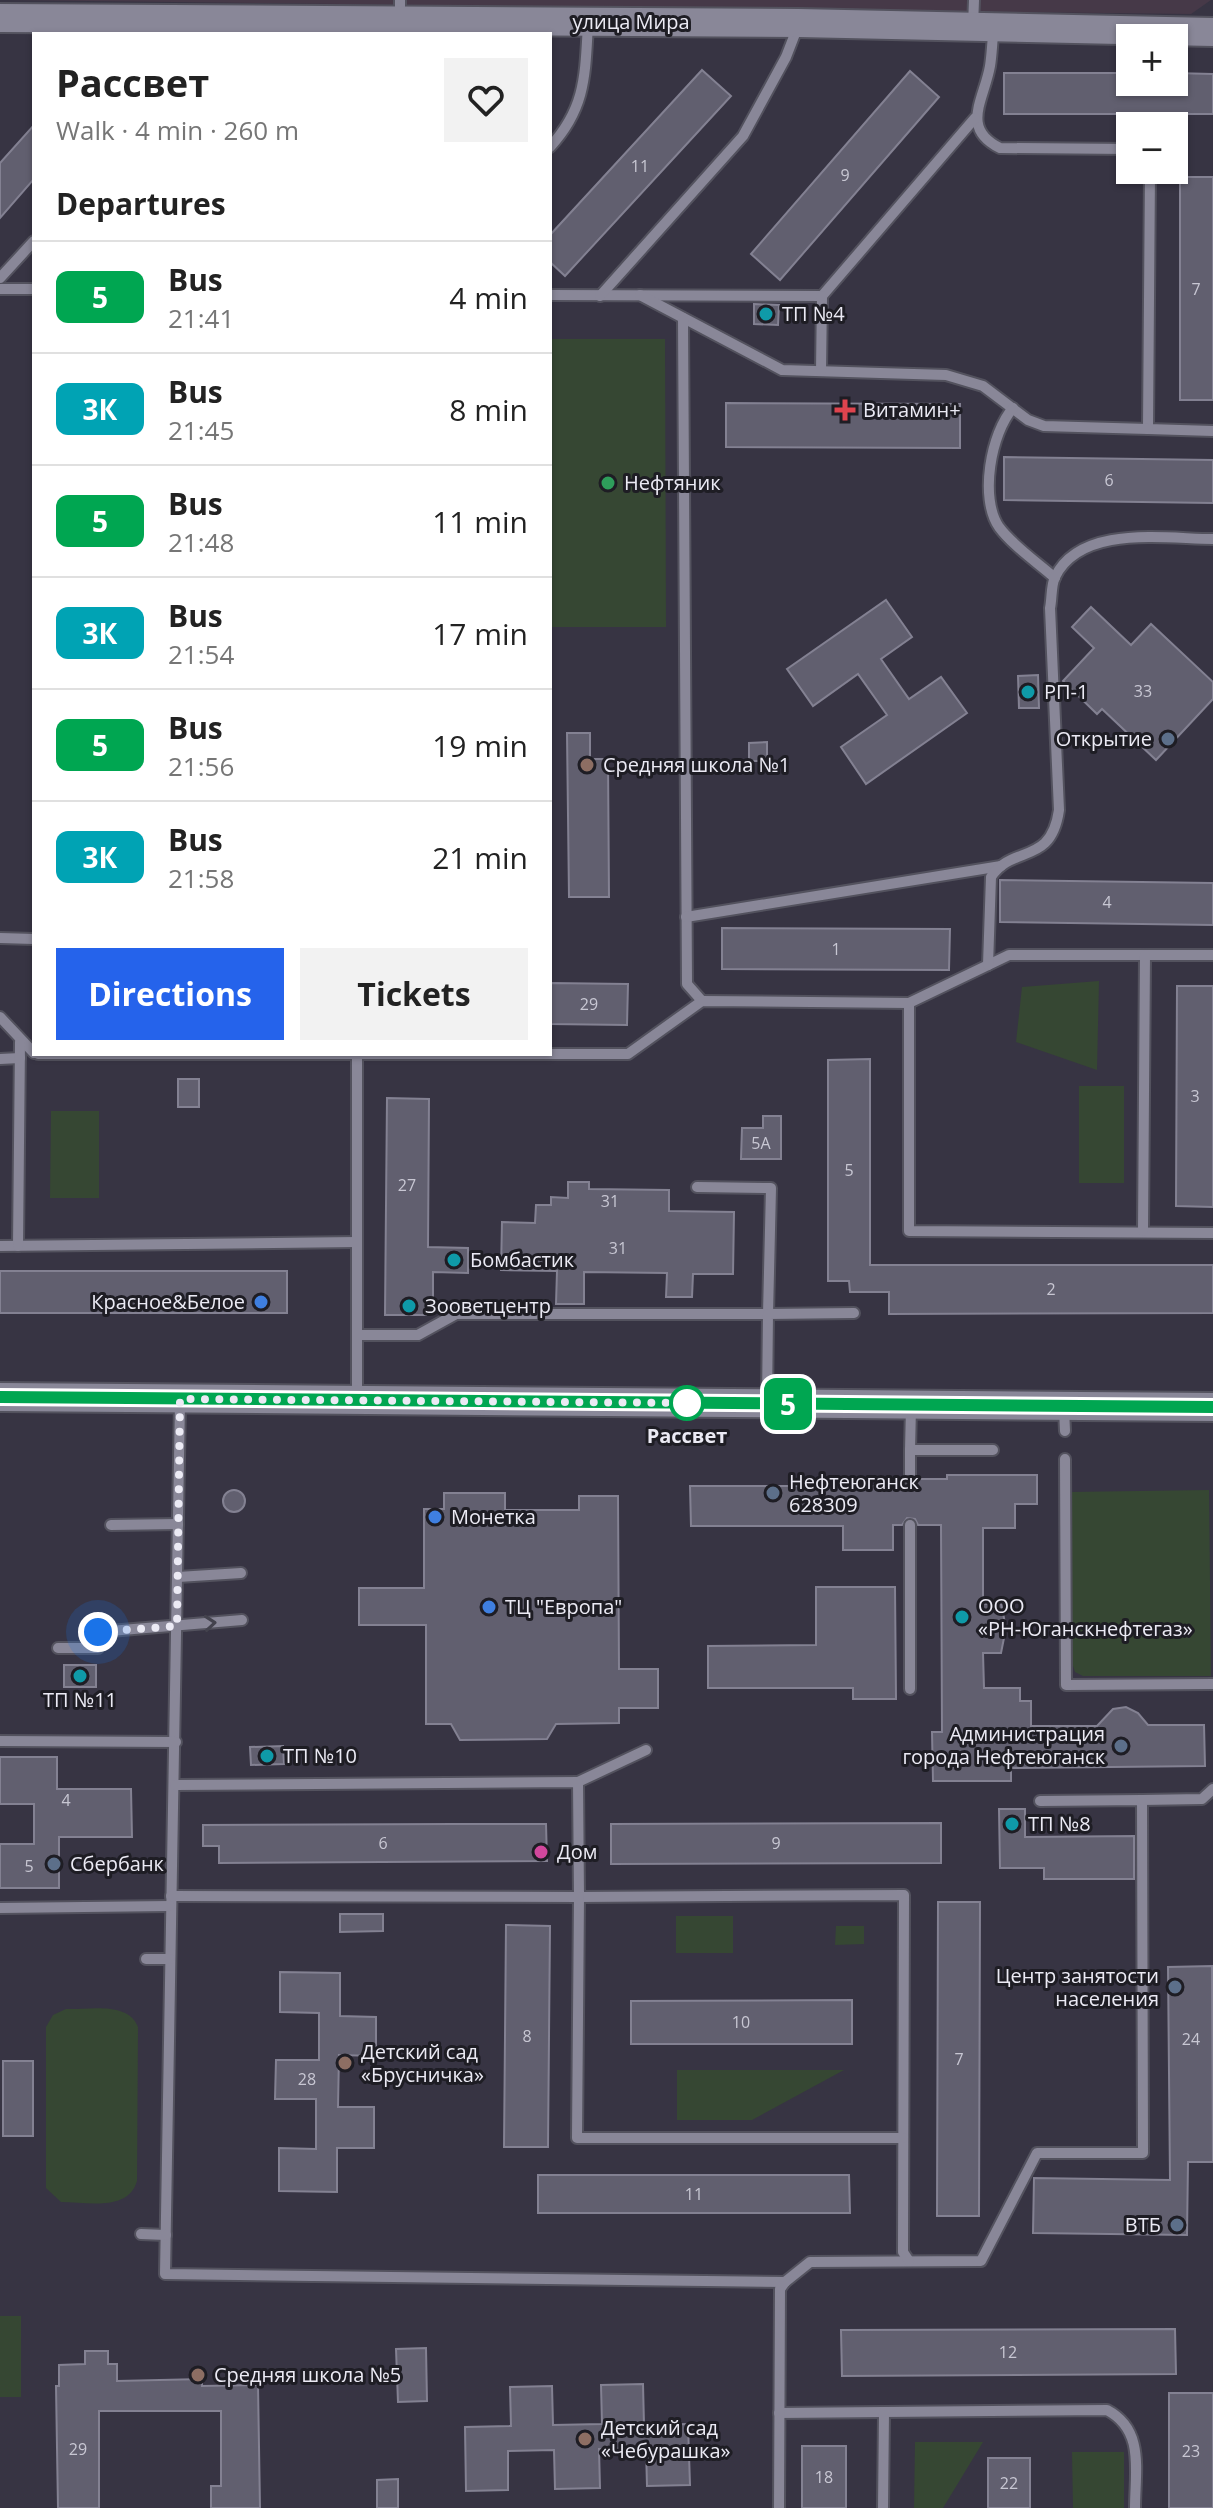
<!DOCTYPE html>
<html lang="en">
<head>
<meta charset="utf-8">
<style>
	body { margin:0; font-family:"Open Sans",sans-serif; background:#f2f2f2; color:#222; height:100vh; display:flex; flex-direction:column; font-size:30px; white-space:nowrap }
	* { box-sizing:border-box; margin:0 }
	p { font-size:26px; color:#767676 }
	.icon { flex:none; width:44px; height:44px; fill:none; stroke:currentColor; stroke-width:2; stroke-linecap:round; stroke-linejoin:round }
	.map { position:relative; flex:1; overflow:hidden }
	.side { position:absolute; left:32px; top:32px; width:520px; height:1024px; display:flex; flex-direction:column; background:#fff; border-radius:0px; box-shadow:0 2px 6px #0004 }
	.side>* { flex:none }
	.badge { padding:0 16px; border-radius:12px; font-size:28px; line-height:52px }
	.controls { position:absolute; left:1116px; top:24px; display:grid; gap:16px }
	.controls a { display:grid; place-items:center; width:72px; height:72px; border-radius:0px; background:#fff; box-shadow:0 2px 6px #0004; font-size:40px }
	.you { position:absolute; width:40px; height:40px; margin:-20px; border:6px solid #fff; border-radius:50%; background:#1a73e8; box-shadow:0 0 0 12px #1a73e833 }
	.map>.badge { position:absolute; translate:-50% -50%; box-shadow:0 0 0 4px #fff }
	h2 { padding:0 24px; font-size:30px; line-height:72px }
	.round { display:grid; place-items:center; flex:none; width:84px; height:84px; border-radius:0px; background:#f2f2f2 }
	.summary { display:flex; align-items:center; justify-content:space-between; height:136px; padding:0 24px }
	h1 { font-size:38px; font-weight:700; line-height:60px }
	.action { display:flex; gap:16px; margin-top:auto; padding:16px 24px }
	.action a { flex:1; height:92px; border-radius:0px; background:#2563eb; color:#fff; font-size:32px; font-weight:700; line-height:92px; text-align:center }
	.action a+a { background:#f2f2f2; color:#222 }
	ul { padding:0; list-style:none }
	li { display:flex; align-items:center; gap:24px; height:112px; padding:0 24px; border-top:2px solid #e0e0e0 }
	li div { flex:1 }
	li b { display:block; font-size:30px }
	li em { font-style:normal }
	li .badge { min-width:88px; font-weight:700; text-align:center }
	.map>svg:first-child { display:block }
</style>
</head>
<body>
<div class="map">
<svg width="1213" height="2508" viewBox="0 0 1213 2508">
	<rect width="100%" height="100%" fill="#373443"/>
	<polygon fill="#463948" points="2,0 1211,0 1191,14"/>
	<g fill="#364733">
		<polygon points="550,339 665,339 666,627 550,627"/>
		<polygon points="1099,981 1097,1070 1016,1042 1022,987"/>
		<rect x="1079" y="1086" width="45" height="97"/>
		<polygon points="51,1111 99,1111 99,1198 50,1198"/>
		<polygon points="1209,1490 1211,1676 1083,1676 1075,1672 1070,1657 1069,1492"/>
		<rect x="676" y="1916" width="57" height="37"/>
		<polygon points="836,1926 864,1926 864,1944 835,1945"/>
		<path d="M66 2009C89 2010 128 2001 138 2027L137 2181C128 2212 87 2202 61 2202L46 2188V2027L53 2015Z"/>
		<polygon points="677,2070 844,2070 752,2120 677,2120"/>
		<rect x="0" y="2316" width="21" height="81"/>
		<polygon points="915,2442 983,2442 943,2508 914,2508"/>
		<polygon points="1072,2452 1124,2452 1124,2508 1073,2508"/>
	</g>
	<g fill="#615f6f" stroke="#838192" stroke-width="2">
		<polygon points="702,70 731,96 565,276 550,262 550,235"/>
		<polygon points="910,71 939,97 780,280 751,254"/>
		<polygon points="1004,73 1130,73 1130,82 1174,82 1174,73 1213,74 1213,114 1004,114"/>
		<polygon points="34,125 34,179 0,218 0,163"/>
		<rect x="1180" y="177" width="33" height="223"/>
		<polygon points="754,304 779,305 778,325 754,324"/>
		<polygon points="726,403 960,404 960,448 726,447"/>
		<polygon points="1004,457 1213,460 1213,503 1004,500"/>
		<polygon points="886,600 912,637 881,659 909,699 941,677 967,713 866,784 841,747 887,715 858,674 813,706 787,669"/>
		<polygon points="1091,607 1131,645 1151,624 1213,682 1213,699 1156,760 1102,709 1097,714 1063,681 1094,648 1072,627"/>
		<polygon points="1038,675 1039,708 1019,708 1018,676"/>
		<polygon points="567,733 590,733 590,759 608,759 609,897 569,897"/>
		<polygon points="767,742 767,761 749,761 749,743"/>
		<polygon points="1000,880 1213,883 1213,925 1000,922"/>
		<polygon points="722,928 950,929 949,970 722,969"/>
		<polygon points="550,983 628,984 627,1025 550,1024"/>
		<polygon points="1177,986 1213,986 1213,1207 1176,1206"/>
		<polygon points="870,1059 870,1265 1213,1265 1213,1313 889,1314 889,1292 850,1292 849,1281 828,1281 828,1060"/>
		<rect x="178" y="1079" width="21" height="28"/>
		<polygon points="387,1098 429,1099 428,1247 468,1248 468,1273 433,1272 433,1311 426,1311 426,1315 385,1315"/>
		<polygon points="763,1116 781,1116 781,1159 741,1159 742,1128 763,1128"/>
		<polygon points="568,1182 589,1182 589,1189 669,1190 669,1211 734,1212 733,1274 693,1274 692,1297 666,1297 667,1273 584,1272 584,1304 556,1304 557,1271 501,1270 502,1222 535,1223 536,1205 551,1205 551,1197 568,1198"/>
		<rect x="0" y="1271" width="287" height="42"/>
		<polygon points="947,1475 1037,1475 1037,1504 1015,1504 1015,1528 983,1528 983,1604 1001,1603 1006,1628 1001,1653 983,1653 984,1688 1020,1688 1020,1701 1031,1701 1031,1726 1097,1726 1113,1709 1126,1707 1138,1713 1148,1725 1204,1725 1205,1766 1011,1768 1011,1781 933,1781 932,1732 942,1732 941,1525 918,1525 915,1519 907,1518 902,1525 893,1525 893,1550 843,1550 843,1526 691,1526 690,1486 892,1486 892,1479 902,1479 911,1487 918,1479 947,1479"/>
		<circle cx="234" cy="1501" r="11"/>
		<polygon points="444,1493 505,1493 505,1510 579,1510 579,1496 618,1496 619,1669 658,1669 658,1708 619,1708 619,1723 556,1724 547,1739 460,1740 451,1724 426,1724 426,1625 359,1625 359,1588 424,1588 424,1509 444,1509"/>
		<polygon points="816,1587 895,1587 896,1699 853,1699 853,1688 708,1688 708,1646 816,1645"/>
		<rect x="64" y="1665" width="32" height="22"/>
		<polygon points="283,1746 284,1764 251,1765 250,1747"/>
		<polygon points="0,1757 57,1757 57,1789 131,1789 132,1837 59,1837 59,1888 0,1888 0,1844 34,1844 34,1804 0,1804"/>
		<polygon points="999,1809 1025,1809 1025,1837 1134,1836 1134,1879 1044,1879 1044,1868 1000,1868"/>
		<polygon points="941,1823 941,1863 611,1864 611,1824"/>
		<polygon points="454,1824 546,1824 547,1861 219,1863 219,1846 203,1846 203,1825"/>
		<polygon points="938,1902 980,1902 979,2216 937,2216"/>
		<polygon points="340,1914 383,1914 383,1931 340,1932"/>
		<polygon points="506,1925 550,1926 548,2147 504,2147"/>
		<polygon points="1212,1966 1213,2162 1188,2162 1187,2235 1033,2233 1034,2178 1170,2180 1168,1967"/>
		<polygon points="280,1972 340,1973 340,2016 376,2017 376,2056 339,2055 338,2107 374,2107 374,2148 337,2148 337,2192 279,2191 279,2148 316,2149 316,2099 275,2099 276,2060 319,2060 319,2013 280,2012"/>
		<polygon points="852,2000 852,2044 631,2044 631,2001"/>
		<rect x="3" y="2061" width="30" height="75"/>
		<polygon points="538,2175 849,2175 850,2213 538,2213"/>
		<polygon points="1175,2329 1176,2374 842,2376 841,2330"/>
		<polygon points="426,2348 427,2401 398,2402 396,2349"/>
		<polygon points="85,2351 108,2351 108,2364 117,2364 117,2381 202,2379 202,2386 258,2385 260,2508 211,2508 211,2486 221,2486 221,2411 99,2411 99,2508 58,2508 56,2386 59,2386 59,2365 85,2364"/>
		<polygon points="643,2384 644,2425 688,2424 690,2485 647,2486 646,2448 599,2449 600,2488 555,2489 554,2450 508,2451 508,2490 466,2491 465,2427 511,2426 510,2387 552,2386 553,2425 602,2424 601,2385"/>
		<rect x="1169" y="2393" width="44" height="115"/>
		<rect x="802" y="2446" width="44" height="62"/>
		<rect x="988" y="2458" width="42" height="50"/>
		<polygon points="398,2479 398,2508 377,2508 377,2480"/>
	</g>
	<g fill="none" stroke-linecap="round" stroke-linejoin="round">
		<defs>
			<g id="service">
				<polyline points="400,0 400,19"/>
				<polyline points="973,26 974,0"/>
				<path d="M994 28C992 41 992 54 990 66 984 100 960 128 1000 148L1130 149"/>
				<path d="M550 147C586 108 585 75 588 24"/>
				<polyline points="1150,170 1148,429 1213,431"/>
				<polyline points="0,278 34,241"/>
				<polyline points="0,289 34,289"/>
				<polyline points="550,295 822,296 975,118"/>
				<polyline points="640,295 782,370 946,375 983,386 1028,420 1044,426 1148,429"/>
				<polyline points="600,296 743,136 786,57 798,26"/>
				<polyline points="683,318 687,984 702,1001"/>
				<polyline points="821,371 822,296"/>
				<path d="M1013 408C991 433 979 498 999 527 1013 546 1037 562 1055 578"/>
				<polyline points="686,917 1001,866"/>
				<polyline points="0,938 34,939"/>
				<polyline points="1213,955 1009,955 909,1003 909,1231 1213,1233"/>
				<path d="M988 965 991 877C1013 844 1051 866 1059 810L1050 608C1052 599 1051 585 1055 577 1081 524 1166 539 1213 539"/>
				<polyline points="0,1017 34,1053"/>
				<polyline points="38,1054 628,1054 702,1001 909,1003"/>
				<polyline points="0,1059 20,1058"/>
				<polyline points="1143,1231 1145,955"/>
				<polyline points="0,1246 357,1242"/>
				<polyline points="18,1246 20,1042"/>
				<polyline points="357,1335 418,1335 456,1314 768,1314 771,1188 697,1187"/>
				<polyline points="357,1396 357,1054"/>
				<polyline points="180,1401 165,2274 785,2282 810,2262 981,2261 1037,2153 1143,2153 1142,1800 1040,1801"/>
				<polyline points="767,1402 768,1314 854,1313"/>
				<polyline points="911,1407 910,1450 993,1450"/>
				<polyline points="1064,1409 1065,1431"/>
				<polyline points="910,1450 910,1479"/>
				<polyline points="1065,1459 1066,1685 1213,1684"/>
				<polyline points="111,1525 178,1524"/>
				<polyline points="910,1525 910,1689"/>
				<polyline points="178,1577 241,1573"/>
				<polyline points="58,1648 98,1648 98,1632 242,1620"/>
				<polyline points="0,1741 176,1742"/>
				<polyline points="578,1782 646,1750"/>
				<polyline points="175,1785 578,1782 579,1897 904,1895 903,2252 909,2261"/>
				<polyline points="1142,1800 1202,1799 1213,1789"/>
				<polyline points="171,1896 579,1897 577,2138 903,2138"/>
				<polyline points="0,1908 170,1906"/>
				<polyline points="146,1959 170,1959"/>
				<polyline points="141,2234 166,2235"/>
				<polyline points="779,2413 884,2412"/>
				<polyline points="779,2508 780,2289 785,2282"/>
				<path d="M883 2508 884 2412 1107 2410C1145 2430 1135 2471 1135 2508"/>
			</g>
			<g id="secondary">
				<polyline points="0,18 799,23 1213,32"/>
				<polyline points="0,1397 1213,1407"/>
			</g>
		</defs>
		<use href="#service" stroke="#53525e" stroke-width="14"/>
		<use href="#secondary" stroke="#53525e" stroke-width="32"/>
		<use href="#service" stroke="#898798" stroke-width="10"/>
		<use href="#secondary" stroke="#898798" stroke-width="28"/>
	</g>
	<defs><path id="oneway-chevron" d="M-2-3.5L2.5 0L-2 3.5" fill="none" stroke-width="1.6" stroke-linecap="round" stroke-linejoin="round" transform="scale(2)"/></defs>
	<use stroke="#43424d" href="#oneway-chevron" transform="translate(210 1623) rotate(-5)"/>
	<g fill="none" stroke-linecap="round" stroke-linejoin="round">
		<defs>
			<polyline id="line" points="0,1397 1213,1407"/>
		</defs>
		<use href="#line" stroke="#fff" stroke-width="18"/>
		<use href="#line" stroke="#00a651" stroke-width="12"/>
		<polyline stroke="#ebeaf4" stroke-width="8" stroke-dasharray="0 14.4" points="98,1632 177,1626 180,1399 687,1403"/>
	</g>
	<g fill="#0f9aa8" stroke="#1e1d24" stroke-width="3">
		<circle cx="766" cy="314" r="8"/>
		<circle cx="1028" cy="692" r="8"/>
		<circle cx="454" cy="1260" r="8"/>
		<circle cx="409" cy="1306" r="8"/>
		<circle cx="962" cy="1617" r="8"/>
		<circle cx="80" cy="1676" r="8"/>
		<circle cx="267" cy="1756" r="8"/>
		<circle cx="1012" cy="1824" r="8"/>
	</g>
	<path fill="#e0444e" stroke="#1e1d24" stroke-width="3" d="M841 398h8v8h8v8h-8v8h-8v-8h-8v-8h8z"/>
	<circle fill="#2e9e5b" stroke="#1e1d24" stroke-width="3" cx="608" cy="483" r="8"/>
	<g fill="#5c6f8a" stroke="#1e1d24" stroke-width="3">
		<circle cx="1168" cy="739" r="8"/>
		<circle cx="773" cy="1493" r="8"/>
		<circle cx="1121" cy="1746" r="8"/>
		<circle cx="54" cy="1864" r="8"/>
		<circle cx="1175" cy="1987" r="8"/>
		<circle cx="1177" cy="2225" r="8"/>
	</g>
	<g fill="#8d6e63" stroke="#1e1d24" stroke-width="3">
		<circle cx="587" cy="765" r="8"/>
		<circle cx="345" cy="2063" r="8"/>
		<circle cx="198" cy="2375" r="8"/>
		<circle cx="585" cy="2439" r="8"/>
	</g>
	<g fill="#3f7fe0" stroke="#1e1d24" stroke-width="3">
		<circle cx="261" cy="1302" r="8"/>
		<circle cx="435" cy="1517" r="8"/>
		<circle cx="489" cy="1607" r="8"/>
	</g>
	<circle fill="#fff" stroke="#00a651" stroke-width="4" cx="687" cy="1403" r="16"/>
	<circle fill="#d1479c" stroke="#1e1d24" stroke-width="3" cx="541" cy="1852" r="8"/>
	<g text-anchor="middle" stroke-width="6" stroke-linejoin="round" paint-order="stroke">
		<g font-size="16" fill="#c8c7d3">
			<text x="640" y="172">11</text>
			<text x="845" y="181">9</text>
			<text x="1196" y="295">7</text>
			<text x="1109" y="486">6</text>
			<text x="1143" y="697">33</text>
			<text x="1107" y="908">4</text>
			<text x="836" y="955">1</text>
			<text x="589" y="1010">29</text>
			<text x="1195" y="1102">3</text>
			<text x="761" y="1149">5А</text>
			<text x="849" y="1176">5</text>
			<text x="407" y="1191">27</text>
			<text x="610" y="1207">31</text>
			<text x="618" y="1254">31</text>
			<text x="1051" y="1295">2</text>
			<text x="66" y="1806">4</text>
			<text x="383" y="1849">6</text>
			<text x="776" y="1849">9</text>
			<text x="29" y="1872">5</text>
			<text x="741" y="2028">10</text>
			<text x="527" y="2042">8</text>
			<text x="1191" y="2045">24</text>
			<text x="959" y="2065">7</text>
			<text x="307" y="2085">28</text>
			<text x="694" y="2200">11</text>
			<text x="1008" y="2358">12</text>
			<text x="78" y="2455">29</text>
			<text x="1191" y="2457">23</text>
			<text x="824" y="2483">18</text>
			<text x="1009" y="2489">22</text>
		</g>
		<g font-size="20" fill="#ebeaf4" stroke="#1e1d24">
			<text x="631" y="29">улица Мира</text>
		</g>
		<g font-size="20" fill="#ebeaf4" stroke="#1e1d24" text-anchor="start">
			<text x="782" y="321">ТП №4</text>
			<text x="863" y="417">Витамин+</text>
			<text x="624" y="490">Нефтяник</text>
			<text x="1044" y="699">РП-1</text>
			<text x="1152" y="746" text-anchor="end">Открытие</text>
			<text x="603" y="772">Средняя школа №1</text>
			<text x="470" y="1267">Бомбастик</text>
			<text x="245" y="1309" text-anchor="end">Красное&amp;Белое</text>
			<text x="425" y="1313">Зооветцентр</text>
			<text x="789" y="1489">Нефтеюганск<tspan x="789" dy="23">628309</tspan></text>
			<text x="451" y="1524">Монетка</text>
			<text x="978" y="1613">ООО<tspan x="978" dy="23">«РН-Юганскнефтегаз»</tspan></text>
			<text x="505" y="1614">ТЦ "Европа"</text>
			<text x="80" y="1707" text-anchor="middle">ТП №11</text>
			<text x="1105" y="1741" text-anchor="end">Администрация<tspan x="1105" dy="23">города Нефтеюганск</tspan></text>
			<text x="283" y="1763">ТП №10</text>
			<text x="1028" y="1831">ТП №8</text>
			<text x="557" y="1859">Дом</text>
			<text x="70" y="1871">Сбербанк</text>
			<text x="1159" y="1983" text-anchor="end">Центр занятости<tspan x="1159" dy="23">населения</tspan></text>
			<text x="361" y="2059">Детский сад<tspan x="361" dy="23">«Брусничка»</tspan></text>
			<text x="1161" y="2232" text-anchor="end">ВТБ</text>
			<text x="214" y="2382">Средняя школа №5</text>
			<text x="601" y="2435">Детский сад<tspan x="601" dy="23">«Чебурашка»</tspan></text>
		</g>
		<g font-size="20" font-weight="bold" fill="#ebeaf4" stroke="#1e1d24">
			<text x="687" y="1443">Рассвет</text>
		</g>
	</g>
</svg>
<div class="controls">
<a>+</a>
<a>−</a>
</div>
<div class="you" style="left:98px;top:1632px"></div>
<b class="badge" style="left:788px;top:1404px;background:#00a651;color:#fff">5</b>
<section class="side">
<div class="summary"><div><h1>Рассвет</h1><p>Walk · 4 min · 260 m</p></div><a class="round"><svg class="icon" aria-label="heart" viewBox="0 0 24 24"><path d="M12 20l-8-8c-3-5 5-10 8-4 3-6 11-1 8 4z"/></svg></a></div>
<h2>Departures</h2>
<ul>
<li><span class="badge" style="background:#00a651;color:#fff">5</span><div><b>Bus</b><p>21:41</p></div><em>4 min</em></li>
<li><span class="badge" style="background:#00a3b4;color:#fff">3К</span><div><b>Bus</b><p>21:45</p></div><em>8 min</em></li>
<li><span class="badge" style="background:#00a651;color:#fff">5</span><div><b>Bus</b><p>21:48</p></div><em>11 min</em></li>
<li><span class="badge" style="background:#00a3b4;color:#fff">3К</span><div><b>Bus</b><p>21:54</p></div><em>17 min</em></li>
<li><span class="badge" style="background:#00a651;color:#fff">5</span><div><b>Bus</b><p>21:56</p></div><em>19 min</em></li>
<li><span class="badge" style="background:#00a3b4;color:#fff">3К</span><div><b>Bus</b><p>21:58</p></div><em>21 min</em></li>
</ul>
<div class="action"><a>Directions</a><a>Tickets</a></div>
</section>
</div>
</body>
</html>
